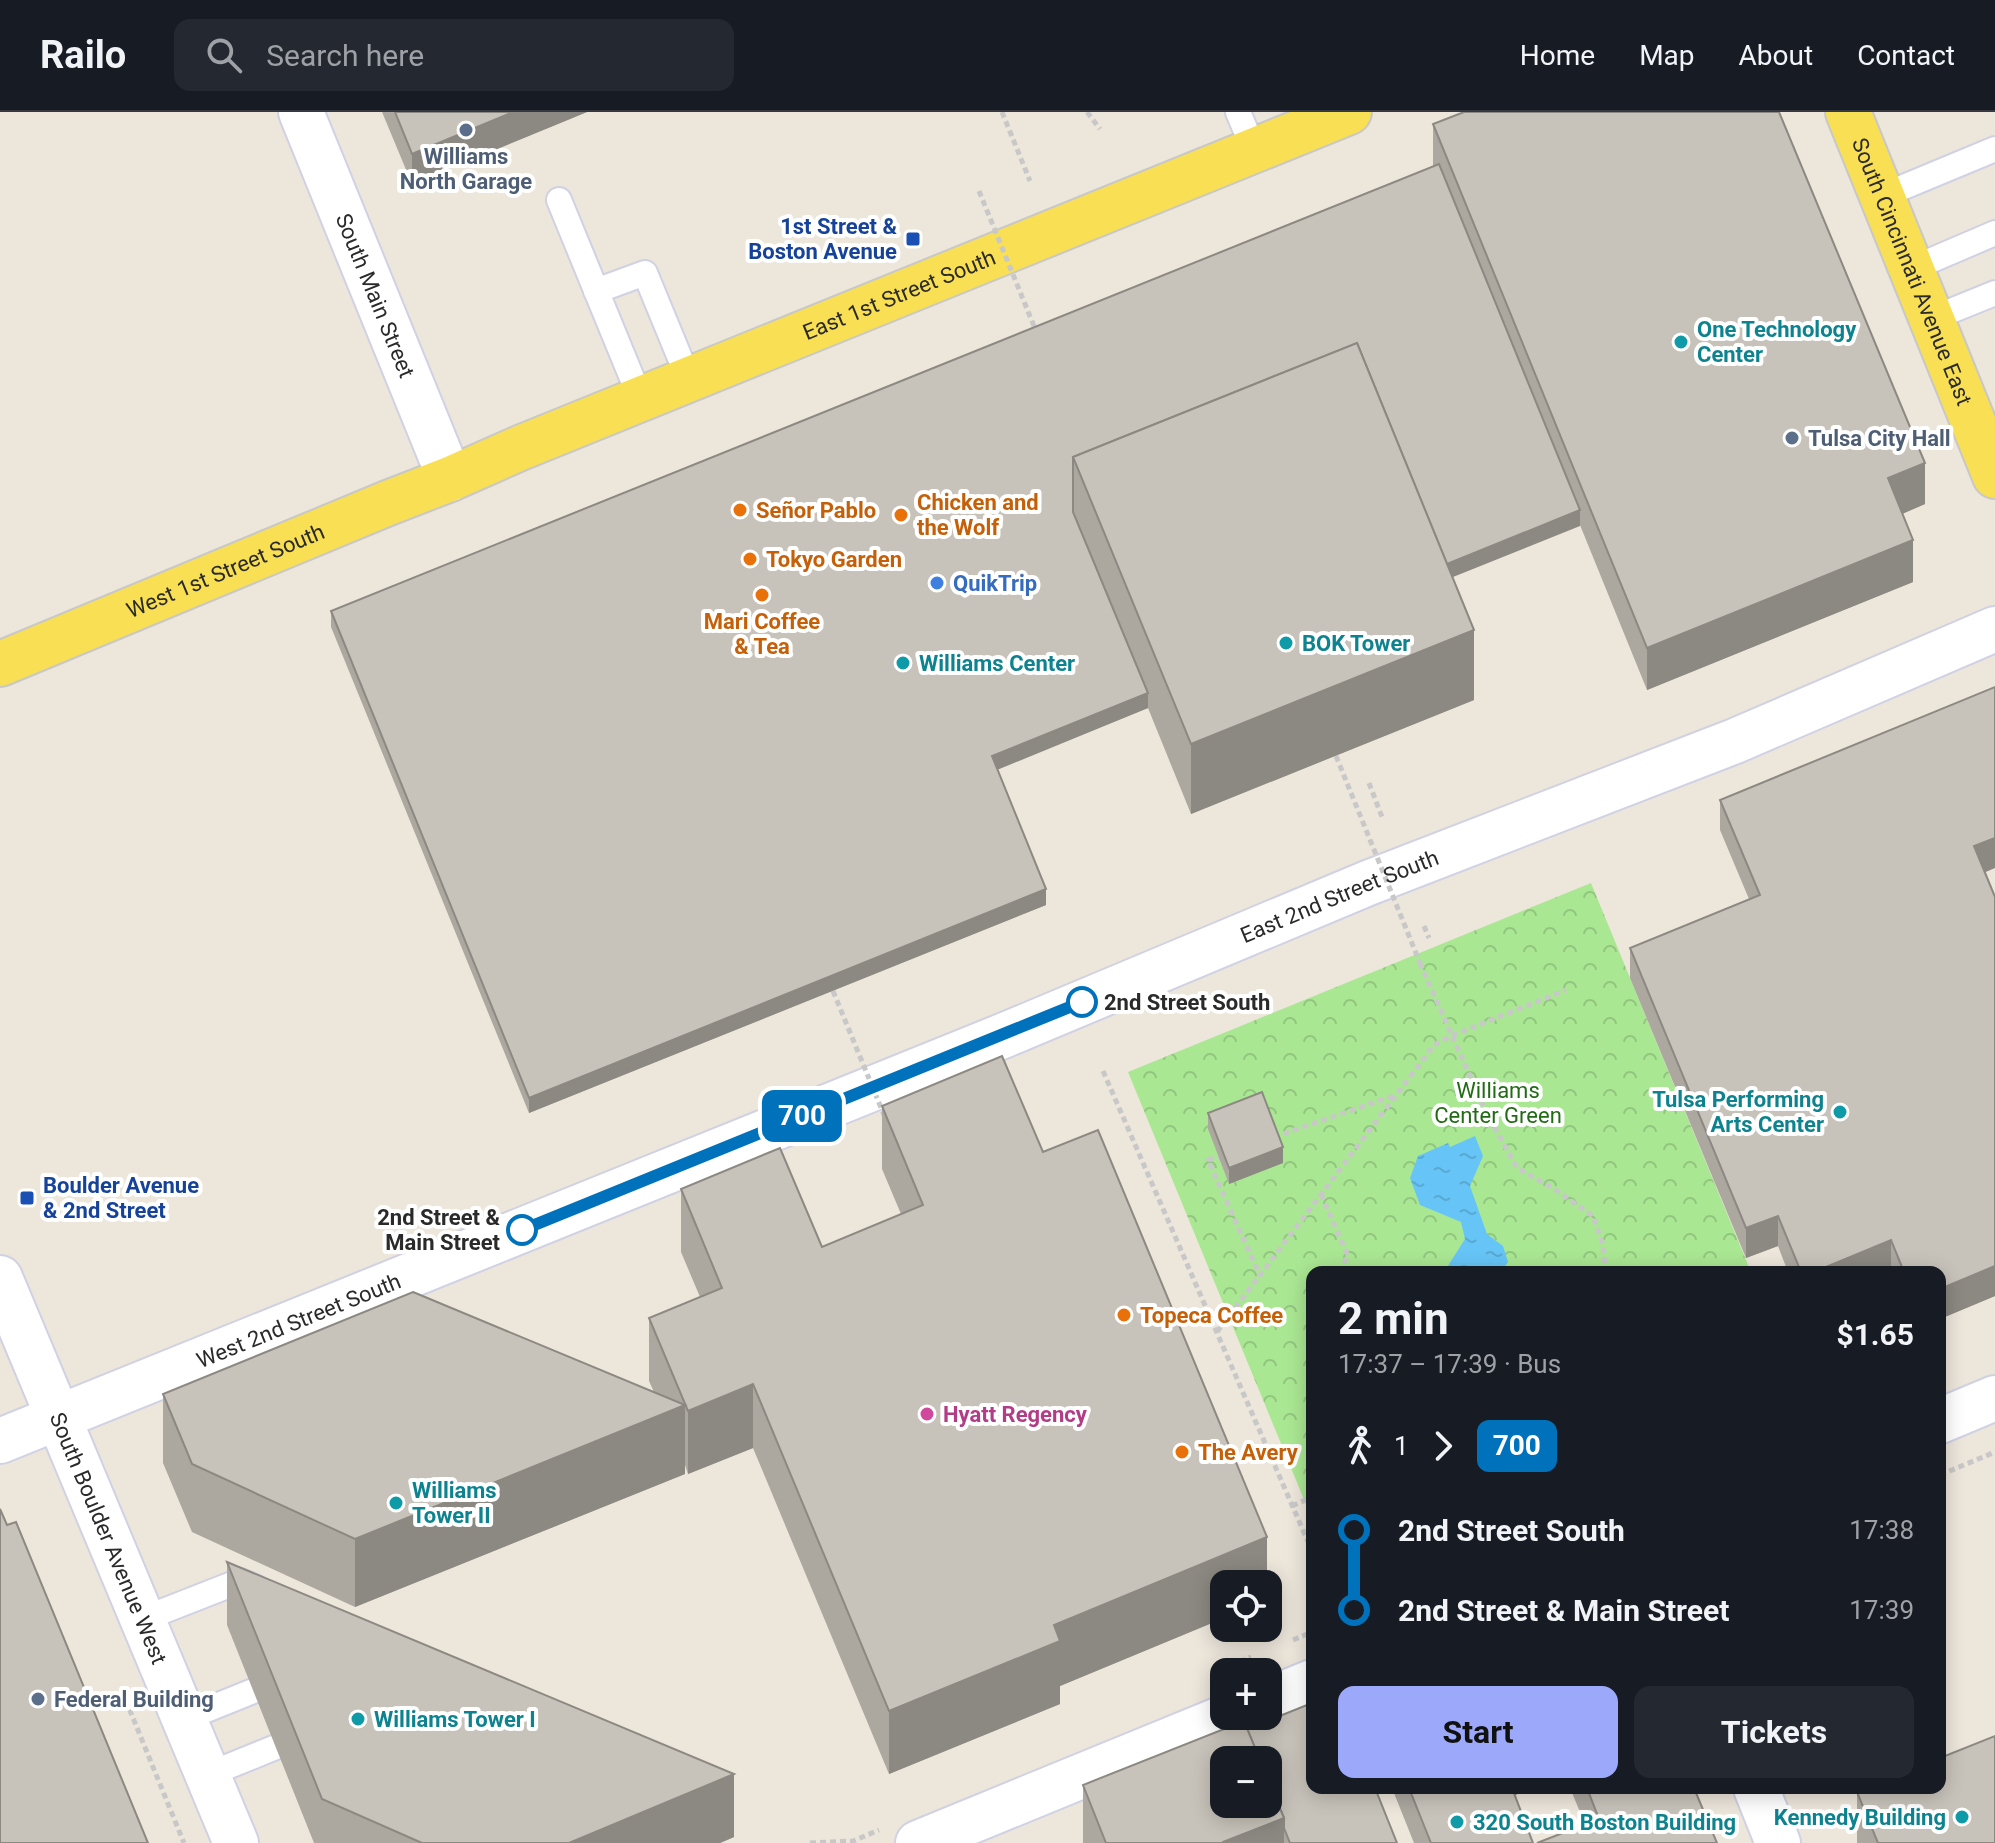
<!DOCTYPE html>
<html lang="en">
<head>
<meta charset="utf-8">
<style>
	body { margin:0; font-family:Roboto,sans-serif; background:#242831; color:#f1f3f6; height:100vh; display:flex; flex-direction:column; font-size:30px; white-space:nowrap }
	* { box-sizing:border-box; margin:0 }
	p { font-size:26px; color:#9ea1a6 }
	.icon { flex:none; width:44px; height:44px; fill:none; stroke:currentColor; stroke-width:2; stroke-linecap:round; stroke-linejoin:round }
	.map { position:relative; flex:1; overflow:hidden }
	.details { position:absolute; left:1306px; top:1154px; width:640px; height:528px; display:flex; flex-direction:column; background:#171b24; border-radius:16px; box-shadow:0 4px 20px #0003 }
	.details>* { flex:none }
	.badge { padding:0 16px; border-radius:12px; font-size:28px; line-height:52px }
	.controls { position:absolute; left:1210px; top:1458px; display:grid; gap:16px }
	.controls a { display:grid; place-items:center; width:72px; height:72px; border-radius:16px; background:#171b24; box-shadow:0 4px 20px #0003; font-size:40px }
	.map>.badge { position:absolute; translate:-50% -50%; box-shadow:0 0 0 4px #fff }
	.legs { display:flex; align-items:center; gap:12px; height:88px; padding:0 32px; font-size:26px }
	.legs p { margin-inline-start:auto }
	.headline { display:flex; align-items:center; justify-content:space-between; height:136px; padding:0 32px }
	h1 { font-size:44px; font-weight:700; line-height:60px }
	.primary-button { display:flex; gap:16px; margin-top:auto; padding:16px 32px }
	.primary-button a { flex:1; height:92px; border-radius:16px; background:#9ca8fa; color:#111; font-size:32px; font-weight:700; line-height:92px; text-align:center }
	.primary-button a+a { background:#242831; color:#f1f3f6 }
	ul { padding:0 32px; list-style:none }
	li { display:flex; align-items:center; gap:28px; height:80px; font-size:30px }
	li i { display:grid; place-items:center; width:12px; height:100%; margin:0 10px; background:currentColor }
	li i::after { content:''; width:20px; height:20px; margin:-10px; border:6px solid; border-radius:50%; background:#171b24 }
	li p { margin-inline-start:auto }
	li:first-child i { background:linear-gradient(#0000 50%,currentColor 0) }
	li:last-child i { background:linear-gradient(currentColor 50%,#0000 0) }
	header { display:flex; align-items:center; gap:48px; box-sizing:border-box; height:112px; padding:0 40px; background:#171b24; border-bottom:2px solid #363941 }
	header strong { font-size:38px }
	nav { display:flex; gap:44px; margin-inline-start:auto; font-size:28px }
	.search { width:560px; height:72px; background:#242831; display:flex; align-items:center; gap:20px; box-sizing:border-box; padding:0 28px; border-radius:16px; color:#9ea1a6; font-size:30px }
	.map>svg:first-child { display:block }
</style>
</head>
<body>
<header>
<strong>Railo</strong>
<div class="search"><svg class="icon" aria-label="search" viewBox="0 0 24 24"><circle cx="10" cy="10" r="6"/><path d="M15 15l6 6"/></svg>Search here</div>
<nav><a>Home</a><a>Map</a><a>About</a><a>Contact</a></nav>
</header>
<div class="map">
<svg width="1995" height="1731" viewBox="0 0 1995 1731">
	<defs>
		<pattern id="park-crowns" width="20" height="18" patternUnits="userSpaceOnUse" patternTransform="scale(2)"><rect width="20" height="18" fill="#aae793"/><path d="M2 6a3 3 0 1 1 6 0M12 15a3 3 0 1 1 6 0" fill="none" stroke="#92c67f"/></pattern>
		<pattern id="water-ripples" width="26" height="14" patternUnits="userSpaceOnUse" patternTransform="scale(2)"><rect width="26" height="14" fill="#66c5f6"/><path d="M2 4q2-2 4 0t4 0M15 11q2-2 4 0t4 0" fill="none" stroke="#59a9d3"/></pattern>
	</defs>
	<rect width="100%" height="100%" fill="#ede6db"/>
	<polygon fill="url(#park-crowns)" points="1591,771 1751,1160 1312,1160 1312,1407 1128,960"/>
	<polygon fill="url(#water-ripples)" points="1475,1024 1483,1044 1470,1074 1487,1122 1503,1134 1508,1150 1501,1160 1444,1160 1465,1127 1461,1110 1420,1093 1410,1066 1418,1044 1448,1031 1450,1035"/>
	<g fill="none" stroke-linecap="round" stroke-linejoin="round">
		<defs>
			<g id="lane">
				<polyline points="1238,0 1254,38"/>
				<polyline points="1882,84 1995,37"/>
				<polyline points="559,88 641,288"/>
				<polyline points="1911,157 1995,121"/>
				<polyline points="596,179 645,161 689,268"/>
				<polyline points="1931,207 1995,181"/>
				<polyline points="143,1507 240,1469 255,1475"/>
				<polyline points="184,1607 253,1579"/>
				<polyline points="207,1663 276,1635"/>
			</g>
			<g id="secondary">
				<path id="s1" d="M301 0 450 367"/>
				<path id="s2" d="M0 1166 236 1731"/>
				<polyline points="1940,1309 1995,1286"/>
				<path id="s3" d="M0 1329 1005 923 1368 771 1735 629 1995 517"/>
				<polyline points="1268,1588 1312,1570"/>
				<polyline points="1756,1676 1778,1731"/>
				<polyline points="918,1731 1228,1604"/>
			</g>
			<g id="primary">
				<path id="s4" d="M1848 0 1995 364"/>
				<path id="s5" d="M0 552 388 391 450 367 520 336 1349 0"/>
			</g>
		</defs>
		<use href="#lane" stroke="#d0d2e4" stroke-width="28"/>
		<use href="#secondary" stroke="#d0d2e4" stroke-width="48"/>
		<use href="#primary" stroke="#c8c8c8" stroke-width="48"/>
		<g stroke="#c8c8c8" stroke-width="5" stroke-dasharray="6 4" stroke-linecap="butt">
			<polyline points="1002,0 1030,69"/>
			<polyline points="1087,0 1100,17"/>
			<polyline points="1369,671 1382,705"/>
			<polyline points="1424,814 1429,826"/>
			<polyline points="1420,851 1485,998 1517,1056 1556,1078 1593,1104 1603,1133 1606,1160"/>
			<polyline points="1103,959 1312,1439"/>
			<polyline points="1274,1025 1393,984"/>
			<polyline points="1223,1043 1208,1048 1260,1164"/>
			<polyline points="1321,1082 1348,1144 1339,1160"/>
			<polyline points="1217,1220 1434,933 1451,924 1566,878"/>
			<polyline points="1940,1363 1995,1340"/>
			<polyline points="1292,1394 1312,1385"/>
			<polyline points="1293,1528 1312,1520"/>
			<polyline points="1212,1561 1251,1545"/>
			<polyline points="122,1579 184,1731"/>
			<polyline points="810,1731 853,1729 879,1718"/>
		</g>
		<use href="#lane" stroke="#fff" stroke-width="24"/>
		<use href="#secondary" stroke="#fff" stroke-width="44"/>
		<use href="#primary" stroke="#f9df53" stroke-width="44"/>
		<g stroke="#c8c8c8" stroke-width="5" stroke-dasharray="6 4" stroke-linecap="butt">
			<polyline points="979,79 1036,219"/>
			<polyline points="1336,644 1420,851"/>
			<polyline points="833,879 884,1003"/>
		</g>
	</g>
	<g fill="#aca8a0">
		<polygon points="382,0 587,0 412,72"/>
		<polygon points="1433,12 1925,392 1902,402 1913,470 1647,578 1580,413 1452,465 1474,588 1191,702 1148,596 997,657 1046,793 529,1001 331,515 331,499 1433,54"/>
		<polygon points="1720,688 1985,760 1995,785 1995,1184 1940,1207 1940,1160 1891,1160 1891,1158 1887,1160 1788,1160 1778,1134 1746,1146 1630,866 1630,836 1749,787 1720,718"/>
		<polygon points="882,994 1043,1040 1267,1472 1224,1472 1224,1506 1060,1574 1060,1592 889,1662 753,1336 688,1362 685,1353 685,1362 355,1495 192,1420 163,1351 163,1282 654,1280 649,1269 649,1206 700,1185 681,1140 681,1077 822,1135 901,1102 882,1057"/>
		<polygon points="1208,1001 1283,1051 1229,1072 1208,1017"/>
		<polygon points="227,1450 734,1725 720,1731 314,1731 227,1513"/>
		<polygon points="1247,1617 1397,1731 1083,1731 1083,1673"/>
		<polygon points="1392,1676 1533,1676 1515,1683 1533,1731 1414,1731"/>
		<polygon points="1570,1676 1694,1676 1585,1712"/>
		<polygon points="1857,1680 1995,1731 1857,1731"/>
	</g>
	<g fill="#8c8882">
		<polygon points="513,0 587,0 412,72 412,42"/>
		<polygon points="1925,351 1925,392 1888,408 1888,366"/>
		<polygon points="1580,398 1580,414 1428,475 1428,459"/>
		<polygon points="1913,428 1913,470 1647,578 1647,536"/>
		<polygon points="1474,518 1474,588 1191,702 1191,632"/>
		<polygon points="1148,581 1148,596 992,660 992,644"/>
		<polygon points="1995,726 1995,756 1974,765 1974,734"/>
		<polygon points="1046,777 1046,793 529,1001 529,986"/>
		<polygon points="1283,1035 1283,1051 1229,1072 1229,1056"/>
		<polygon points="1778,1104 1778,1134 1746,1146 1746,1116"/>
		<polygon points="1891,1128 1891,1158 1887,1160 1814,1160"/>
		<polygon points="1995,1154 1995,1184 1940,1207 1940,1177"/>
		<polygon points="753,1272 753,1336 688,1362 688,1299"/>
		<polygon points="685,1293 685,1362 355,1495 355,1427"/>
		<polygon points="1267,1425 1267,1472 1224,1472 1224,1506 1060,1574 1060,1592 889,1662 889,1599 1054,1513"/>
		<polygon points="734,1662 734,1725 720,1731 569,1731"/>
		<polygon points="1500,1676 1533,1676 1500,1689"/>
		<polygon points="1284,1706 1284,1731 1223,1731 1223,1730"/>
	</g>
	<g fill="#c8c3ba" stroke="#8c8882" stroke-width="2">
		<polygon points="395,0 513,0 412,42"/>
		<polygon points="1464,0 1779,0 1925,351 1888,366 1913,428 1647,536 1433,12"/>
		<polygon points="1439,52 1580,398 1447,452 1357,231 1073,345 1073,400 1148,581 992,644 1046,777 529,986 331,499"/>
		<polygon points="1357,231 1474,518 1191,632 1073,345"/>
		<polygon points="1995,575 1995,726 1974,734 1995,785 1995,1154 1940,1177 1940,1160 1904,1160 1891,1128 1814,1160 1801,1160 1778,1104 1746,1116 1630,836 1760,783 1720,688"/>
		<polygon points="1002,944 1043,1040 1098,1018 1267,1425 1054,1513 1060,1529 889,1599 753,1272 688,1299 649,1206 722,1176 681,1077 780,1036 822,1135 923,1093 882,994"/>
		<polygon points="1262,980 1283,1035 1229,1056 1208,1001"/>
		<polygon points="413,1180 685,1293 355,1427 192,1352 163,1282"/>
		<polygon points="0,1397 7,1413 16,1410 148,1731 0,1731"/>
		<polygon points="227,1450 734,1662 569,1731 422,1731 322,1687"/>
		<polygon points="1312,1591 1312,1676 1375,1676 1397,1731 1290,1731 1284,1716 1284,1706 1268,1668 1268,1648 1260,1648 1247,1617"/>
		<polygon points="1244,1609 1260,1648 1224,1648 1224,1692 1268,1692 1268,1668 1284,1706 1223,1730 1223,1731 1106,1731 1083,1673"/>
		<polygon points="1995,1624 1995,1731 1878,1731 1857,1680 1867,1676 1940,1676 1940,1646"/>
		<polygon points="1409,1676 1512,1676 1533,1731 1431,1731"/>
		<polygon points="1587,1676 1694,1676 1717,1731 1537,1731 1599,1707"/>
	</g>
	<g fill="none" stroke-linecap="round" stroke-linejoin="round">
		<defs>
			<polyline id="line-1" points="522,1118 1082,890"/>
		</defs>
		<use href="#line-1" stroke="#fff" stroke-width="18"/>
		<use href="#line-1" stroke="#0072bc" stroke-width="12"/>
	</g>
	<g fill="#5c6f8a" stroke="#fff" stroke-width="3">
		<circle cx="466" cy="18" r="8"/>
		<circle cx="1792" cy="326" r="8"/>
		<circle cx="38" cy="1587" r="8"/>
	</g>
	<g fill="#1a4fb4" stroke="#fff" stroke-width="3">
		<rect x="905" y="119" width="16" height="16" rx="4"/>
		<rect x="19" y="1078" width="16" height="16" rx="4"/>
	</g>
	<g fill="#0f9aa8" stroke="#fff" stroke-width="3">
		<circle cx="1681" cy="230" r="8"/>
		<circle cx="1286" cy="531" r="8"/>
		<circle cx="903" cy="551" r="8"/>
		<circle cx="1840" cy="1000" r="8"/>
		<circle cx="396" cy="1391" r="8"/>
		<circle cx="358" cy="1607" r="8"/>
		<circle cx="1962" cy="1705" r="8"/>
		<circle cx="1457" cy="1710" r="8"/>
	</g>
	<g fill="#e8710a" stroke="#fff" stroke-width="3">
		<circle cx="740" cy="398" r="8"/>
		<circle cx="901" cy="403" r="8"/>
		<circle cx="750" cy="447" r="8"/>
		<circle cx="762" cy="483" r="8"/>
		<circle cx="1124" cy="1203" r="8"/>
		<circle cx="1182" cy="1340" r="8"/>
	</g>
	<circle fill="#3f7fe0" stroke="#fff" stroke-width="3" cx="937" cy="471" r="8"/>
	<g fill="#fff" stroke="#0072bc" stroke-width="4">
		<circle cx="1082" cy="890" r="14"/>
		<circle cx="522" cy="1118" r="14"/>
	</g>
	<circle fill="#d1479c" stroke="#fff" stroke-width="3" cx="927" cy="1302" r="8"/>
	<g text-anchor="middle" stroke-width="8" stroke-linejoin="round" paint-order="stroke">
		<g font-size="22" font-weight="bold" fill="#4e5e75" stroke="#fff" text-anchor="start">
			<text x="466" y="52" text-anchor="middle">Williams<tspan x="466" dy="25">North Garage</tspan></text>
			<text x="1808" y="334">Tulsa City Hall</text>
			<text x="54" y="1595">Federal Building</text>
		</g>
		<g font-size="22" font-weight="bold" fill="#164399" stroke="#fff" text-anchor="end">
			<text x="897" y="122">1st Street &amp;<tspan x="897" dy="25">Boston Avenue</tspan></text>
			<text x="43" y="1081" text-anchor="start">Boulder Avenue<tspan x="43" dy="25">&amp; 2nd Street</tspan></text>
		</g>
		<g font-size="22" fill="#2a2a2a" stroke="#fff">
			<text dy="8" stroke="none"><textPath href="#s4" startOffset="172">South Cincinnati Avenue East</textPath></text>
			<text dy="8" stroke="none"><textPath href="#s5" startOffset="972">East 1st Street South</textPath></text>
			<text dy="8" stroke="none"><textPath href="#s1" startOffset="198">South Main Street</textPath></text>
			<text dy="8" stroke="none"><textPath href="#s5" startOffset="244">West 1st Street South</textPath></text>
			<text dy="8" stroke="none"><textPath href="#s3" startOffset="1446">East 2nd Street South</textPath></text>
			<text dy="8" stroke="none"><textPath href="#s3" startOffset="322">West 2nd Street South</textPath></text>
			<text dy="8" stroke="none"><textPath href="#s2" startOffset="282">South Boulder Avenue West</textPath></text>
		</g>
		<g font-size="22" font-weight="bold" fill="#0d838f" stroke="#fff" text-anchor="start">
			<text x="1697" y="225">One Technology<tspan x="1697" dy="25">Center</tspan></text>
			<text x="1302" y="539">BOK Tower</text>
			<text x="919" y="559">Williams Center</text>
			<text x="1824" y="995" text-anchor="end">Tulsa Performing<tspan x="1824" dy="25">Arts Center</tspan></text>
			<text x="412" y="1386">Williams<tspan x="412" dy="25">Tower II</tspan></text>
			<text x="374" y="1615">Williams Tower I</text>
			<text x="1946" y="1713" text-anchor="end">Kennedy Building</text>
			<text x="1473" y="1718">320 South Boston Building</text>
		</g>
		<g font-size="22" font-weight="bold" fill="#c56008" stroke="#fff" text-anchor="start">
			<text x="917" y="398">Chicken and<tspan x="917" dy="25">the Wolf</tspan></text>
			<text x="756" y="406">Señor Pablo</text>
			<text x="766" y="455">Tokyo Garden</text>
			<text x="762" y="517" text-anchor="middle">Mari Coffee<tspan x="762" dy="25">&amp; Tea</tspan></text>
			<text x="1140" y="1211">Topeca Coffee</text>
			<text x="1198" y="1348">The Avery</text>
		</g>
		<g font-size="22" font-weight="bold" fill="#366cbe" stroke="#fff" text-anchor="start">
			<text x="953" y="479">QuikTrip</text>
		</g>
		<g font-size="22" font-weight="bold" fill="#2a2a2a" stroke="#fff" text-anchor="start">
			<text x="1104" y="898">2nd Street South</text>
			<text x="500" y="1113" text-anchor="end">2nd Street &amp;<tspan x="500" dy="25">Main Street</tspan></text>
		</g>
		<g font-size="22" fill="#216b15" stroke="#fff">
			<text x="1498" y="986">Williams<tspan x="1498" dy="25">Center Green</tspan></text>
		</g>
		<g font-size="22" font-weight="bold" fill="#b23c85" stroke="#fff" text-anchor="start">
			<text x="943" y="1310">Hyatt Regency</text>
		</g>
	</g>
</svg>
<div class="controls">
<a><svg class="icon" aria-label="locate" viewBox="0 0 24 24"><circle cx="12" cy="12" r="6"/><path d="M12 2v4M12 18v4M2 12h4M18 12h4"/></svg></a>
<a>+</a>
<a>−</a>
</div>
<b class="badge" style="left:802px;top:1004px;background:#0072bc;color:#fff">700</b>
<section class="details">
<div class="headline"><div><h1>2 min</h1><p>17:37 – 17:39 · Bus</p></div><b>$1.65</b></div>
<div class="legs"><svg class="icon" aria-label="walk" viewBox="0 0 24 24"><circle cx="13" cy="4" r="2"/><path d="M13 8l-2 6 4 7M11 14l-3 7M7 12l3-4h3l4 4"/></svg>1<svg class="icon" aria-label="forward" viewBox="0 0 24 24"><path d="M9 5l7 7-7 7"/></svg><b class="badge" style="background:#0072bc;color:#fff">700</b></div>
<ul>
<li><i style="color:#0072bc"></i><b>2nd Street South</b><p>17:38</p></li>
<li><i style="color:#0072bc"></i><b>2nd Street &amp; Main Street</b><p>17:39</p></li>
</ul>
<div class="primary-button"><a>Start</a><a>Tickets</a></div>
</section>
</div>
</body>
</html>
